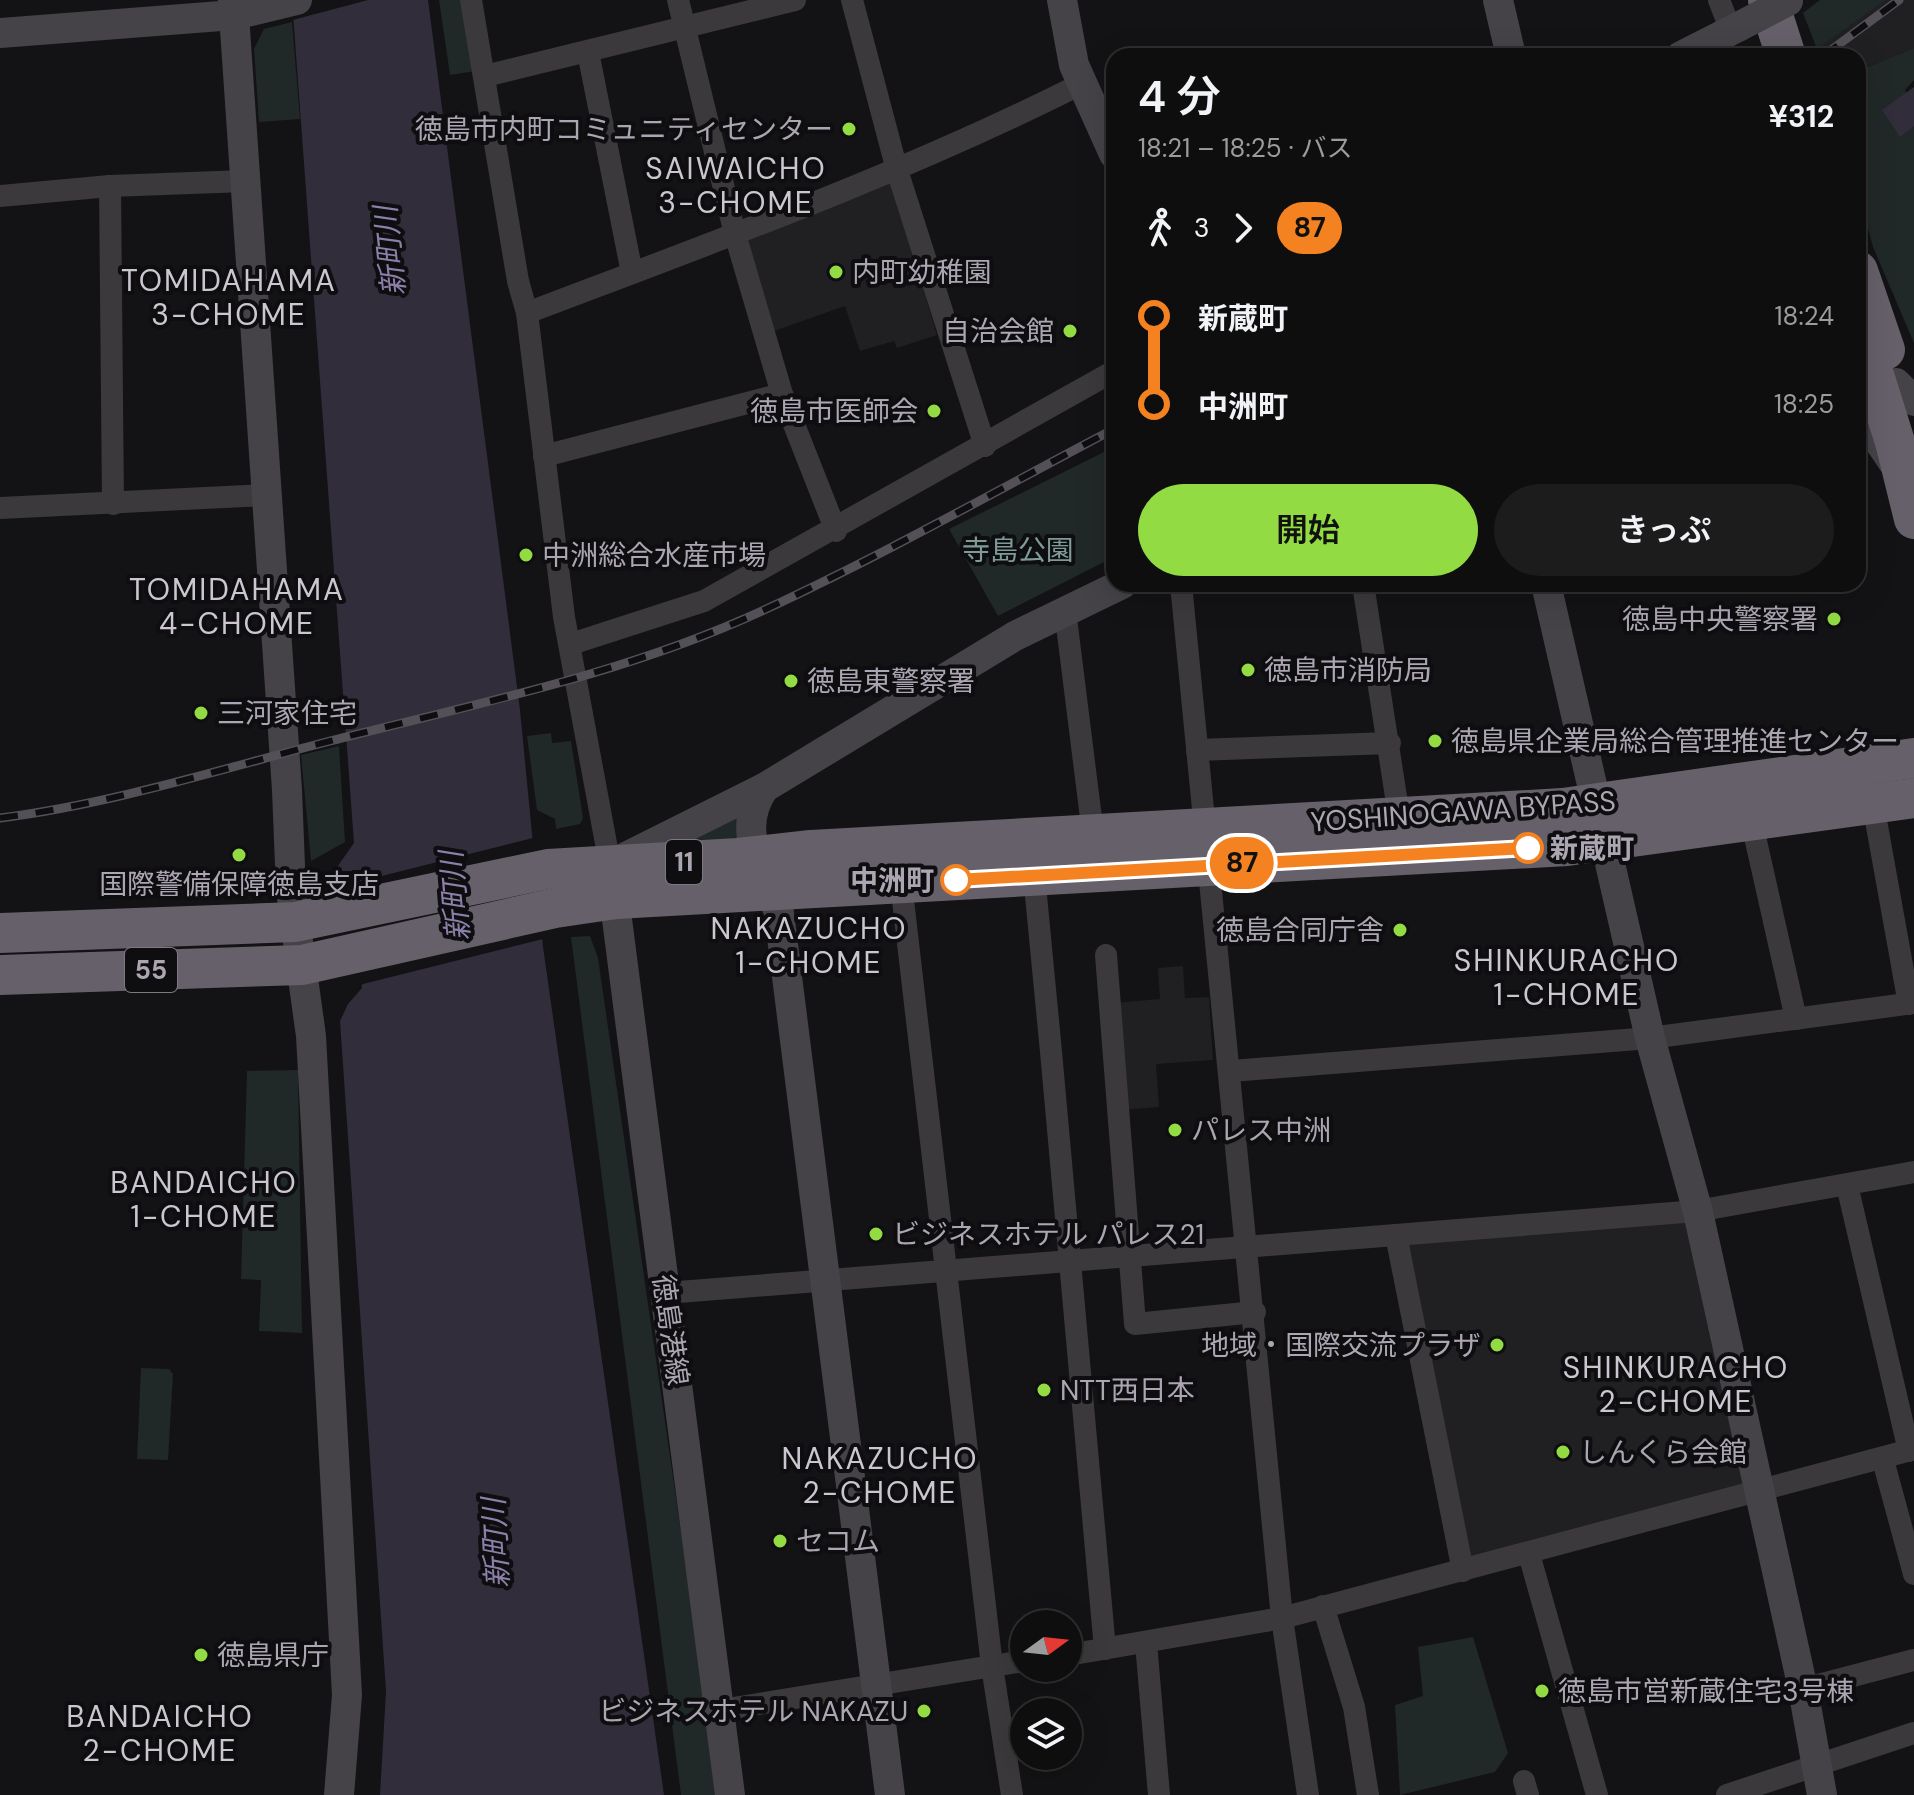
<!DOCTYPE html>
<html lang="ja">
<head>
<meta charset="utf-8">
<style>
	body { margin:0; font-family:"DM Sans","Noto Sans JP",sans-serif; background:#1c1c1d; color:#f1f3f6; height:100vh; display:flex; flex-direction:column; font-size:30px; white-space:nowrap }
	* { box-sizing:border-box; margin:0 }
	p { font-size:26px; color:#9b9c9e }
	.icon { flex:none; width:44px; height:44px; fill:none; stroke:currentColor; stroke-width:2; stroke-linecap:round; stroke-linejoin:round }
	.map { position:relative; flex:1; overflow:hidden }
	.side { position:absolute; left:1106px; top:48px; width:760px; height:544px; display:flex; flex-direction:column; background:#0e0e0f; border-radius:24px; box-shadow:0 8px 32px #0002,0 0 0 2px #2e2e2f }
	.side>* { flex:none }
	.badge { padding:0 16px; border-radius:26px; font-size:28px; line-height:52px }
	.needle { width:52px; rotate:75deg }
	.controls { position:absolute; left:1010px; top:1610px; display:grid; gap:16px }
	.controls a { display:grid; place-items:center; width:72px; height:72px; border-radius:50%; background:#0e0e0f; box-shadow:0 8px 32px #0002,0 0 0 2px #2e2e2f; font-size:40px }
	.map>.badge { position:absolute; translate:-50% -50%; box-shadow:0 0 0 4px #fff }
	.legs { display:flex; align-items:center; gap:12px; height:88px; padding:0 32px; font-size:26px }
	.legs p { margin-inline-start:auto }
	.summary { display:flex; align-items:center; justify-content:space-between; height:136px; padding:0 32px }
	h1 { font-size:44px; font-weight:600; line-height:60px }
	.primary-button { display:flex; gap:16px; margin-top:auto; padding:16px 32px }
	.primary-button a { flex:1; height:92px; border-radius:48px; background:#92db43; color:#111; font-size:32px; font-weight:600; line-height:92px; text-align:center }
	.primary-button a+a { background:#1c1c1d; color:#f1f3f6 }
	ul { padding:0 32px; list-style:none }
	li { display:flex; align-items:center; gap:28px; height:88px; font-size:30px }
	li i { display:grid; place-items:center; width:12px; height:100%; margin:0 10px; background:currentColor }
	li i::after { content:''; width:20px; height:20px; margin:-10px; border:6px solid; border-radius:50%; background:#0e0e0f }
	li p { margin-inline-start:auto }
	li:first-child i { background:linear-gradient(#0000 50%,currentColor 0) }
	li:last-child i { background:linear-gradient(currentColor 50%,#0000 0) }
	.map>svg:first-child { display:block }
</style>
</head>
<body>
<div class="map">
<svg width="1914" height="1795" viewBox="0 0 1914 1795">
	<rect width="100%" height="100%" fill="#131214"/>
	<g fill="#201f21">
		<polygon points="1886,0 1914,0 1914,48 1858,71 1858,56 1813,56 1811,52"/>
		<polygon points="891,180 937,335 897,348 894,341 860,351 845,306 774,331 743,238"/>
		<polygon points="1183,966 1185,998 1209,997 1213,1060 1156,1064 1159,1107 1122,1110 1114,1003 1160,999 1158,968"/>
		<polygon points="1698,1212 1760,1491 1469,1563 1407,1240"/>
	</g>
	<g fill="#212828">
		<polygon points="439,0 462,0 476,71 450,75"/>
		<polygon points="1820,0 1886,0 1817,49 1803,13"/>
		<polygon points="292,22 300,119 259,122 254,49 264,29"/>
		<polygon points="1914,48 1914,80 1905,90 1914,107 1914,343 1873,247 1858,191 1858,71"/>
		<polygon points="1114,447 1114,557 998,616 949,529"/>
		<polygon points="551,733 552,743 571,741 583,818 580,824 556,829 555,819 537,810 527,736"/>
		<polygon points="339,746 345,842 311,861 301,755"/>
		<polygon points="737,811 740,840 692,842 691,836"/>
		<polygon points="590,936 598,958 719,1795 681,1795 571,937"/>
		<polygon points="298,1070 302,1333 259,1331 261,1280 241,1279 247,1071"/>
		<polygon points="141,1368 169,1369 173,1374 168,1460 137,1459"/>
		<polygon points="1473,1637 1508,1753 1495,1772 1400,1795 1395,1705 1423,1696 1418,1647"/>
	</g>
	<g fill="#312d3b">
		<polygon points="292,0 428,0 520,710 543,947 664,1795 380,1795 386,1691 340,1021 348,1004 362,988 335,870 354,843"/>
		<polygon points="1914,87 1914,126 1900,137 1882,110"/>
	</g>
	<g fill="#131214">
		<polygon points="288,0 368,0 289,21"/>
		<polygon points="537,837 547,938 363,984 356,990 358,987 334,888"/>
	</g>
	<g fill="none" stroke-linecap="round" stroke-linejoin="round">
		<g stroke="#3c393d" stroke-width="22">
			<polyline points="471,0 518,281 527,313 564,617 610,865"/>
			<polyline points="678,0 735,234 782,394 836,531"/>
			<polyline points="852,0 897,170 985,446"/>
			<polyline points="1719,0 1731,31"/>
			<polyline points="588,52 632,273"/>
			<polyline points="485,76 795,0"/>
			<polyline points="110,186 113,504"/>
			<polyline points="0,196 110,186 245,181"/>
			<path d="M527 313C714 242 902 174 1081 84"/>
			<polyline points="544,456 782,394"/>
			<polyline points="0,508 265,495"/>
			<polyline points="1181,584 1282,1618 1308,1795"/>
			<polyline points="1363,584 1399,816"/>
			<polyline points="1065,610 1093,834"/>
			<polyline points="571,644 704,601 1114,371"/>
			<polyline points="1197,750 1390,743"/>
			<polyline points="1873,804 1909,1004"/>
			<polyline points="1751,819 1796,1019"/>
			<path d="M1034 875C1060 1133 1080 1392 1105 1649"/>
			<polyline points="901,883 992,1666 1012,1795"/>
			<polyline points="1106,955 1135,1324 1255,1312"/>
			<polyline points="1231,1071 1650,1038 1914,1003"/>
			<polyline points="1847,1185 1909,1451"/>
			<polyline points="1396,1235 1463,1571"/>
			<polyline points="666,1293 1697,1211 1914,1172"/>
			<polyline points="1883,1460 1914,1574"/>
			<polyline points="1529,1554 1597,1795"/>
			<polyline points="1323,1606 1354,1707 1368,1795"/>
			<polyline points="1146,1643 1159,1795"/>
			<polyline points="1068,1655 1282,1618 1914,1449"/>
			<polyline points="1803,1689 1914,1660"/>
			<polyline points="721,1710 1024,1661"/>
			<polyline points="1524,1781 1528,1795"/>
			<polyline points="1727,1795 1914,1733"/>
		</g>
		<g stroke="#454248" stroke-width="30">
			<polyline points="233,0 287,790 291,891 311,1036 347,1695 339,1795"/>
			<polyline points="1062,0 1074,65 1114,154"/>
			<polyline points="1498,0 1511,56"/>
			<polyline points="0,33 234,15 297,0"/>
			<polyline points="1681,56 1738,27"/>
			<polyline points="1896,383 1914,401"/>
			<polyline points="1858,425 1872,431 1893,462"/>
			<polyline points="1546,584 1650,1038 1698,1212 1803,1689 1822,1795"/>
			<path d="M764 788C734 832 764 868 779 913L890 1795"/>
			<polyline points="730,1795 610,865 764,788 1015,636 1122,584"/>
		</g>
		<g stroke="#656069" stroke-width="40">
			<polyline points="1768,0 1786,56"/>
			<polyline points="1858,271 1885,350"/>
			<polyline points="1858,324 1895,442 1914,519"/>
			<polyline points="0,933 295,922 548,869 738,858 811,850 1563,808 1914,758"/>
			<polyline points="0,975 302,965 555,908 616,899 1567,846 1914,798"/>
		</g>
		<defs>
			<g id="rail">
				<polyline points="1823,56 1899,0"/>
				<path d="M0 818C112 804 221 769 330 741 475 704 628 673 764 610 883 555 998 490 1114 429"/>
			</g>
		</defs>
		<use href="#rail" stroke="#545057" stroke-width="9"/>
		<use href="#rail" stroke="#0e0d0f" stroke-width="6" stroke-dasharray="18" stroke-linecap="butt"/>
		<polyline stroke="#454248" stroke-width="30" points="1738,27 1788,1"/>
	</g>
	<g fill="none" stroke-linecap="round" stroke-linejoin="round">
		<defs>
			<polyline id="line-1" points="956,880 1528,848"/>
		</defs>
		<use href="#line-1" stroke="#fff" stroke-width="18"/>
		<use href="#line-1" stroke="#f58220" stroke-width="12"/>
	</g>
	<g fill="#92db43" stroke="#0e0d0f" stroke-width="3">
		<circle cx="849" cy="129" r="8"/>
		<circle cx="836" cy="272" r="8"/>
		<circle cx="1070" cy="331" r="8"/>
		<circle cx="934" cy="411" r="8"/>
		<circle cx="526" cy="555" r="8"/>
		<circle cx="1834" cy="619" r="8"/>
		<circle cx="1248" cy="670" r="8"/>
		<circle cx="791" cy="681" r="8"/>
		<circle cx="201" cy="713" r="8"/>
		<circle cx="1435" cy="741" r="8"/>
		<circle cx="239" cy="855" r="8"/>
		<circle cx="1400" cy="930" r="8"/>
		<circle cx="1175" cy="1130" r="8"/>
		<circle cx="876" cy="1234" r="8"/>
		<circle cx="1497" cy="1345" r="8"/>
		<circle cx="1044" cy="1390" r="8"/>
		<circle cx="1563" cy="1452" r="8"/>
		<circle cx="780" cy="1541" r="8"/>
		<circle cx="201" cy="1655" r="8"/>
		<circle cx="1542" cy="1691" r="8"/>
		<circle cx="924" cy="1711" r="8"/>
	</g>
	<g fill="#fff" stroke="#f58220" stroke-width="4">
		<circle cx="1528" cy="848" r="14"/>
		<circle cx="956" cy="880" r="14"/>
	</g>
	<g text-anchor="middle" stroke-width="8" stroke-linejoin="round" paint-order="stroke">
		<g fill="#0e0d0f" stroke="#7d7881" stroke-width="2">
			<rect x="666" y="840" width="36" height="44" rx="6"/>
			<rect x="125" y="948" width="52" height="44" rx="6"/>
		</g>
		<g font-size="26" font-weight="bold" fill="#aca6b2">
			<text x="684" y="871">11</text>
			<text x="151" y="979">55</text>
		</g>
		<g font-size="28" fill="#aca6b2" stroke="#0e0d0f" text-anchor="start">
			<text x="833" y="139" text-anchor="end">徳島市内町コミュニティセンター</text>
			<text x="852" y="282">内町幼稚園</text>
			<text x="1054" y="341" text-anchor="end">自治会館</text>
			<text x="918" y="421" text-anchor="end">徳島市医師会</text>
			<text x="542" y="565">中洲総合水産市場</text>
			<text x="1818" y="629" text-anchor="end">徳島中央警察署</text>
			<text x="1264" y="680">徳島市消防局</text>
			<text x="807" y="691">徳島東警察署</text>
			<text x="217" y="723">三河家住宅</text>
			<text x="1451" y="751">徳島県企業局総合管理推進センター</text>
			<text x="239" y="894" text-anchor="middle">国際警備保障徳島支店</text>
			<text x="1384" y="940" text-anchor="end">徳島合同庁舎</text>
			<text x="1191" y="1140">パレス中洲</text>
			<text x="892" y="1244">ビジネスホテル パレス21</text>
			<text x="1481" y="1355" text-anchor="end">地域・国際交流プラザ</text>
			<text x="1060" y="1400">NTT西日本</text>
			<text x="1579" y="1462">しんくら会館</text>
			<text x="796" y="1551">セコム</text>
			<text x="217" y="1665">徳島県庁</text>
			<text x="1558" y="1701">徳島市営新蔵住宅3号棟</text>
			<text x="908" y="1721" text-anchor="end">ビジネスホテル NAKAZU</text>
		</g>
		<g font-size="28" fill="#7f9b98" stroke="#0e0d0f">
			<text x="1018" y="560">寺島公園</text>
		</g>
		<g font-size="28" fill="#aca6b2" stroke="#0e0d0f">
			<text transform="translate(1463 811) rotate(-4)" y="10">YOSHINOGAWA BYPASS</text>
			<text transform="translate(671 1330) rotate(82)" y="10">徳島港線</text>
		</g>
		<g font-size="28" font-weight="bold" fill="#aca6b2" stroke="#0e0d0f" text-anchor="start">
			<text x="1550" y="858">新蔵町</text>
			<text x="934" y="890" text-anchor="end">中洲町</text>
		</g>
		<g font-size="30" letter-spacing="2" fill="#cbc6cf" stroke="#0e0d0f">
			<text x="736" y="179">SAIWAICHO<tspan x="736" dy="34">3-CHOME</tspan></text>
			<text x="229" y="291">TOMIDAHAMA<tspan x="229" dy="34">3-CHOME</tspan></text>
			<text x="237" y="600">TOMIDAHAMA<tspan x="237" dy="34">4-CHOME</tspan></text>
			<text x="809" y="939">NAKAZUCHO<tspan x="809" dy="34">1-CHOME</tspan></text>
			<text x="1567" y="971">SHINKURACHO<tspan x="1567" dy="34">1-CHOME</tspan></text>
			<text x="204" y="1193">BANDAICHO<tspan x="204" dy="34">1-CHOME</tspan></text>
			<text x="1676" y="1378">SHINKURACHO<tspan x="1676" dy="34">2-CHOME</tspan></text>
			<text x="880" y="1469">NAKAZUCHO<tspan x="880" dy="34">2-CHOME</tspan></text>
			<text x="160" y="1727">BANDAICHO<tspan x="160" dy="34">2-CHOME</tspan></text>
		</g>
		<g font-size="30" font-style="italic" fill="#8c80aa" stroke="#0e0d0f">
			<text transform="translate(390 251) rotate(-96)" y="10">新町川</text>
			<text transform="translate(455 896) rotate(-95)" y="10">新町川</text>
			<text transform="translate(496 1543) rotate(-93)" y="10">新町川</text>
		</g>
	</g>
</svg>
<div class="controls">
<a><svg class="needle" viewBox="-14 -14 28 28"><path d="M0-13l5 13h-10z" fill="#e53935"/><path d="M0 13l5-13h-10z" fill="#9b9c9e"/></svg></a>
<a><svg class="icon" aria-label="layers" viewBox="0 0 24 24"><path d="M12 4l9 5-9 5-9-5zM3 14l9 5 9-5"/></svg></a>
</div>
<b class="badge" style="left:1242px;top:863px;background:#f58220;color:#111">87</b>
<section class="side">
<div class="summary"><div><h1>4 分</h1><p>18:21 – 18:25 · バス</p></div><b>¥312</b></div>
<div class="legs"><svg class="icon" aria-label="walk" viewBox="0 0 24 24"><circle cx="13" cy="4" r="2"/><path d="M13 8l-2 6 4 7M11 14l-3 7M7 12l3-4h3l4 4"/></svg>3<svg class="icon" aria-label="forward" viewBox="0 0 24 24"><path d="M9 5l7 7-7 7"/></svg><b class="badge" style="background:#f58220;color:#111">87</b></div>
<ul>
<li><i style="color:#f58220"></i><b>新蔵町</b><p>18:24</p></li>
<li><i style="color:#f58220"></i><b>中洲町</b><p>18:25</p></li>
</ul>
<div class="primary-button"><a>開始</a><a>きっぷ</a></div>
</section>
</div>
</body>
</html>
